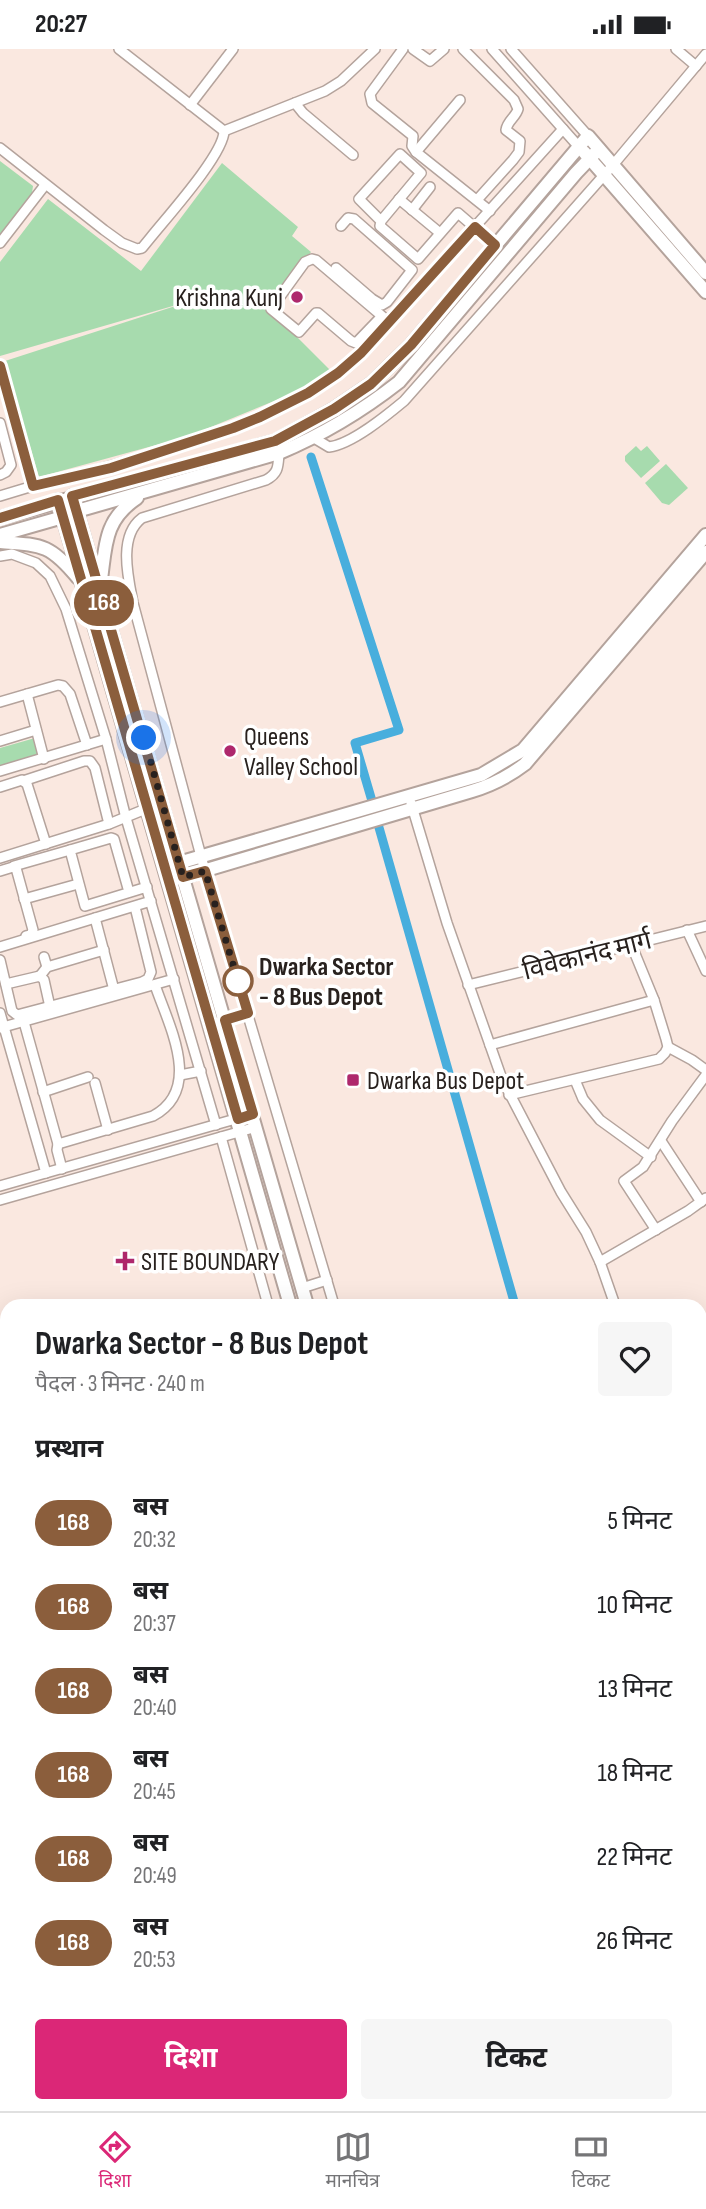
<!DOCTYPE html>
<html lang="hi">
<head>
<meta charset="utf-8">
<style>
	body { margin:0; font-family:"Sofia Sans Condensed","Noto Sans Devanagari",sans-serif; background:#f6f6f6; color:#202124; height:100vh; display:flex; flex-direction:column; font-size:26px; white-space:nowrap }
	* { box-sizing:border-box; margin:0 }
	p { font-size:23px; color:#757577 }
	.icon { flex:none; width:38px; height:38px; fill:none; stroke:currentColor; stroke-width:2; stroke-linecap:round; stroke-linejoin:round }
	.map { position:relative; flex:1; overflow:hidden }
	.side { position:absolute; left:0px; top:1250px; width:707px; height:814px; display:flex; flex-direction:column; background:#fff; border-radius:21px 21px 0 0; box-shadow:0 7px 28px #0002 }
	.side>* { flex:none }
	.badge { padding:0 14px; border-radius:23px; font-size:24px; line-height:46px }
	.you { position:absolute; width:35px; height:35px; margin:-18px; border:5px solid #fff; border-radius:50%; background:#1a73e8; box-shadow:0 0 0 10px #1a73e833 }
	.map>.badge { position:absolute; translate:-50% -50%; box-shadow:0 0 0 4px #fff }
	h2 { padding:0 35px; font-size:26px; line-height:63px }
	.round { display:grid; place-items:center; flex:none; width:74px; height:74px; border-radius:7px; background:#f6f6f6 }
	.head { display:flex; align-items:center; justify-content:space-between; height:119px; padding:0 35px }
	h1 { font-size:33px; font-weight:700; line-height:52px }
	.action { display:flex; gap:14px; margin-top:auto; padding:14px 35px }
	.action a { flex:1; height:80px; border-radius:7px; background:#db2777; color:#fff; font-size:28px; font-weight:700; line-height:80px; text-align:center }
	.action a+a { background:#f6f6f6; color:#202124 }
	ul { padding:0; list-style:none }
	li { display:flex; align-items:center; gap:21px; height:84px; padding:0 35px }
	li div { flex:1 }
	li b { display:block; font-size:26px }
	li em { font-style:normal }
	li .badge { min-width:77px; font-weight:700; text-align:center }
	.status { display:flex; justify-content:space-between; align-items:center; height:49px; padding:0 35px; background:#fff; direction:ltr }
	.status svg { height:19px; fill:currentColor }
	.tabs { display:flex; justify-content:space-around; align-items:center; height:98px; border-top:2px solid #e0e0e0; background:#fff; font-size:19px; color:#757577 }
	.tabs a { display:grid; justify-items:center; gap:4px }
	.tabs .selected { color:#db2777 }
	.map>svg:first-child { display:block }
</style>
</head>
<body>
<div class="status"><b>20:27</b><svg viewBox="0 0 49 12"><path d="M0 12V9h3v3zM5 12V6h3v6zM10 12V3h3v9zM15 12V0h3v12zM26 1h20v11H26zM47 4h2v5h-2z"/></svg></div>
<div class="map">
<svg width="706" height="2062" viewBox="0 0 706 2062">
	<rect width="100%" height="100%" fill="#fae8e0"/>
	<g fill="#a7dbae">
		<polygon points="0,112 33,137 32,144 0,186"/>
		<polygon points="222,114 298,178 292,187 311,203 268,259 334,325 301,341 189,387 39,428 5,312 197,250 0,307 0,213 48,150 141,222"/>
		<polygon points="636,397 641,402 647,397 660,412 641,429 625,412 625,407"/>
		<polygon points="666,415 688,439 669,456 662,454 645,434"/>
		<polygon points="35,689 39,708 0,719 0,699"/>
		<polygon points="706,1356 706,1446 700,1433 700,1361"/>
		<polygon points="7,1369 7,1620 0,1622 0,1371"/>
		<polygon points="7,1744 7,1991 0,1993 0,1751"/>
		<polygon points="7,2040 7,2056 489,2056 491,2062 0,2062 0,2042"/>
	</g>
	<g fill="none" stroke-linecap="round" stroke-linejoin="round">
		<g stroke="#48aedd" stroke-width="9">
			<polyline points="311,408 399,681 355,694 372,752"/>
			<polyline points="378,775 515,1256"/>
		</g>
		<defs>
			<g id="minor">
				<polyline points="119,0 224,82"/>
				<polyline points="403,0 370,45 372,54 413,87 412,97 416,103 490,162"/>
				<polyline points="413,0 430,12 444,0"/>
				<path d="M463 0 514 51 518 60C516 68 507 72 506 81L520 92 519 103 513 111 477 151"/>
				<polyline points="492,0 579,98"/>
				<polyline points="511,0 588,87"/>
				<polyline points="676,0 696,17"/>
				<polyline points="295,54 303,64 353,106"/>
				<polyline points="190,56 233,0"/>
				<polyline points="224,82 325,42 341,32 375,0"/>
				<path d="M0 99 104 181 122 194 137 200 142 199 151 188C167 168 224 105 224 82"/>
				<polyline points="416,103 460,51"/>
				<polyline points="399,150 440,184"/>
				<polyline points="412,161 430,138"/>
				<polyline points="381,172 359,150 400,105 421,124 381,172 380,177 418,210 458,164 495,196"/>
				<polyline points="0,194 45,136"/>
				<polyline points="336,219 372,250 382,256 387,253 412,221 354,170 348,169 341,177"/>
				<polyline points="382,267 356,294 351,292 318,264 316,264 299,283 271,260 305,213 312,210 316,211 389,273"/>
				<polyline points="0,317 33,437 0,447"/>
				<polyline points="0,374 11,416 6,423 0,426"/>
				<path d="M314 389 329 398C352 395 386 367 404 352L613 116 706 5"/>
				<path d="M279 404C278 417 279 424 266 431L142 469C118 487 128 528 133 554L205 822 334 1256"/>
				<path d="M33 437C84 425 133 412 182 395 250 373 307 352 361 304L563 80"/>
				<polyline points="0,507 12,505 36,514 50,527 66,560 106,690 126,769 216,1076"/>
				<polyline points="27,645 44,710"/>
				<polyline points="0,653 58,636 63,637 70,645 87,696"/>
				<polyline points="0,692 36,681"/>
				<polyline points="0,722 106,690"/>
				<polyline points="23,732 84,712 90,712 95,719 109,775"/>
				<polyline points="0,738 22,731 27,735 46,795"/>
				<polyline points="411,754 447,874 502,1030 561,1143 586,1183 600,1213 615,1256"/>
				<polyline points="0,809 109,775 148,759"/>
				<polyline points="14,817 70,801"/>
				<polyline points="0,822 13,818 16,819 33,881 31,886 26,887"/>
				<polyline points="129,843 114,790 111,789 70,801 85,857 147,838"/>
				<polyline points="24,850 78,835"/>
				<polyline points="95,869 114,941"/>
				<polyline points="687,881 706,922"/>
				<polyline points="0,898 151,852"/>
				<polyline points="44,908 47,918"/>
				<polyline points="0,911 12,962 17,966 142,933 148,930 151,923 135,858"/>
				<polyline points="40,927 47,918 104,901"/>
				<polyline points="6,935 40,927 44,931 50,958"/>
				<polyline points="468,936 706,877"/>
				<polyline points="0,964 46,1124"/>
				<polyline points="225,971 248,964"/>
				<polyline points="24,973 58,1095"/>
				<polyline points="0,979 174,930"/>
				<polyline points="490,996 654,951"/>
				<polyline points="668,998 692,1011 706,1021"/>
				<polyline points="180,1026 201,1022"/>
				<polyline points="575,1031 583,1050 600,1071 651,1108"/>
				<polyline points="95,1034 108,1081"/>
				<polyline points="43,1043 88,1028"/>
				<polyline points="509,1046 659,1010 665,1004 668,998 666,990 654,951 631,895"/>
				<polyline points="221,1088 268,1256"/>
				<polyline points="661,1092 701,1153"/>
				<path d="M62 1120 57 1101 58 1095 153 1067C204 1040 168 975 155 936"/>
				<polyline points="0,1137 253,1065"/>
				<polyline points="0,1151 256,1078"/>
				<polyline points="656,1181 624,1132 643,1118 672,1072 706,1026"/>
				<polyline points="600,1213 688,1162 706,1149"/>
				<polyline points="302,1239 327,1231"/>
				<polyline points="700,1355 706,1351"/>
				<polyline points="0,1370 7,1367"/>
				<polyline points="700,1461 706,1472"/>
				<polyline points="0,1632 7,1631"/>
				<polyline points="0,1729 7,1721"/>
				<polyline points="0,1747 7,1739"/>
				<polyline points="0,2032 7,2030"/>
				<polyline points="499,2056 501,2062"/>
				<polyline points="518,2056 520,2062"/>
				<polyline points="538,2056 539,2062"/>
				<polyline points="563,2056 564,2062"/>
			</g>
			<g id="major">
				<polyline points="584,103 706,243"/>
				<polyline points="72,447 307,1256"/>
				<polyline points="58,451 290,1256"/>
				<polyline points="0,469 276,392 334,360 371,335 411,296 588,87 706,224"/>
				<path d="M0 486 63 468 77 462 279 404C322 386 362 362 399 333L576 124 599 100"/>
				<path d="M0 493C42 496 50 495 78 529"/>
				<path d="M100 537C106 500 102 472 137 449"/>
				<polyline points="175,815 481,726 523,701 706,486"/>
				<path d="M176 830 472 742C492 736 508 728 525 715L706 503"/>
				<polyline points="700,1873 706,1876"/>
				<polyline points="700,1889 706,1892"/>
				<polyline points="0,2001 7,1999"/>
				<polyline points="0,2015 7,2013"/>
			</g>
		</defs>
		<use href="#minor" stroke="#b4a39c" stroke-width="12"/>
		<use href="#major" stroke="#b4a39c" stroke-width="16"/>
		<use href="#minor" stroke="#fff" stroke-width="9"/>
		<use href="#major" stroke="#fff" stroke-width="12"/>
		<g stroke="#746964" stroke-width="2.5" stroke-dasharray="10 5" stroke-linecap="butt">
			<polyline points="0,1661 7,1661"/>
			<polyline points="700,1822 706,1825"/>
		</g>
	</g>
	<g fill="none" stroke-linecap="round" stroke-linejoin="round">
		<defs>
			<polyline id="line" points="0,317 33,437 111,419 233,379 260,368 308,344 338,324 361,304 475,178 495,196 411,296 371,335 334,360 275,392 72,447 183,828 205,822 248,964 225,971 253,1065 238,1070 58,451 0,469"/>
		</defs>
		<use href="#line" stroke="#fff" stroke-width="16"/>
		<use href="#line" stroke="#8b5e3c" stroke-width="10"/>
		<polyline stroke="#28211e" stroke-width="7" stroke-dasharray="0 12.6" points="144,689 183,828 205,822 241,942 238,932"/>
	</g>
	<g fill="#ae286d" stroke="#fff" stroke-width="2.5">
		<circle cx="297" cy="248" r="7"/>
		<circle cx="230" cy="702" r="7"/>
		<rect x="346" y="1024" width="14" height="14" rx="3.5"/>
		<path d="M121.5 1201.5h7v7h7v7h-7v7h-7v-7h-7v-7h7z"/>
	</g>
	<circle fill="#fff" stroke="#8b5e3c" stroke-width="3.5" cx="238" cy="932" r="14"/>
	<g text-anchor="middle" stroke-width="7" stroke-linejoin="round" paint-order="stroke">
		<g font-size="26" fill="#28211e" stroke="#fff" text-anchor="start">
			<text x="283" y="257" text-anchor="end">Krishna Kunj</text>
			<text x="244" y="696">Queens<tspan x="244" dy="30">Valley School</tspan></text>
			<text x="367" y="1040">Dwarka Bus Depot</text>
			<text x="141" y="1221">SITE BOUNDARY</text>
		</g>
		<g font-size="26" fill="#28211e" stroke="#fff">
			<text transform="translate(587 906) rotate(-14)" y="9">विवेकानंद मार्ग</text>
		</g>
		<g font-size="26" font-weight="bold" fill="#28211e" stroke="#fff" text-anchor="start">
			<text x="259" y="926">Dwarka Sector<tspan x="259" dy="30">- 8 Bus Depot</tspan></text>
		</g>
	</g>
</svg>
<div class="you" style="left:144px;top:689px"></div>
<b class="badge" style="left:104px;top:554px;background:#8b5e3c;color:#fff">168</b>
<section class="side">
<div class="head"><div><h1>Dwarka Sector - 8 Bus Depot</h1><p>पैदल · 3 मिनट · 240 m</p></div><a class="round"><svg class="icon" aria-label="heart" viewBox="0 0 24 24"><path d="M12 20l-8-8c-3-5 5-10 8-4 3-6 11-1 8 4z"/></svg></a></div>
<h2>प्रस्थान</h2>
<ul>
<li><span class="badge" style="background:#8b5e3c;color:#fff">168</span><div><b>बस</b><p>20:32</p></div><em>5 मिनट</em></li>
<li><span class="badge" style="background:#8b5e3c;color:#fff">168</span><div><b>बस</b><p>20:37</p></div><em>10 मिनट</em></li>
<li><span class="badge" style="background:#8b5e3c;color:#fff">168</span><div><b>बस</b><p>20:40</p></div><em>13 मिनट</em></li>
<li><span class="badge" style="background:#8b5e3c;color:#fff">168</span><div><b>बस</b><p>20:45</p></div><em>18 मिनट</em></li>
<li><span class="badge" style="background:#8b5e3c;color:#fff">168</span><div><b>बस</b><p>20:49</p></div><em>22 मिनट</em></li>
<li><span class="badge" style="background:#8b5e3c;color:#fff">168</span><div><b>बस</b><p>20:53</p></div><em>26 मिनट</em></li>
</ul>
<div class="action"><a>दिशा</a><a>टिकट</a></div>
</section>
</div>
<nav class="tabs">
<a class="selected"><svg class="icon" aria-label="directions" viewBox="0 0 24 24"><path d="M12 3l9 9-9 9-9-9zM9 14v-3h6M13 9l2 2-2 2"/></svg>दिशा</a>
<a><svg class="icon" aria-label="map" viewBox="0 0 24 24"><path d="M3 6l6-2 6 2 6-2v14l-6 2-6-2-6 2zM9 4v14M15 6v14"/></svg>मानचित्र</a>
<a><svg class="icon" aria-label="tickets" viewBox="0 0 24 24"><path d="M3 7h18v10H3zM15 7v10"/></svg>टिकट</a>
</nav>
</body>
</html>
